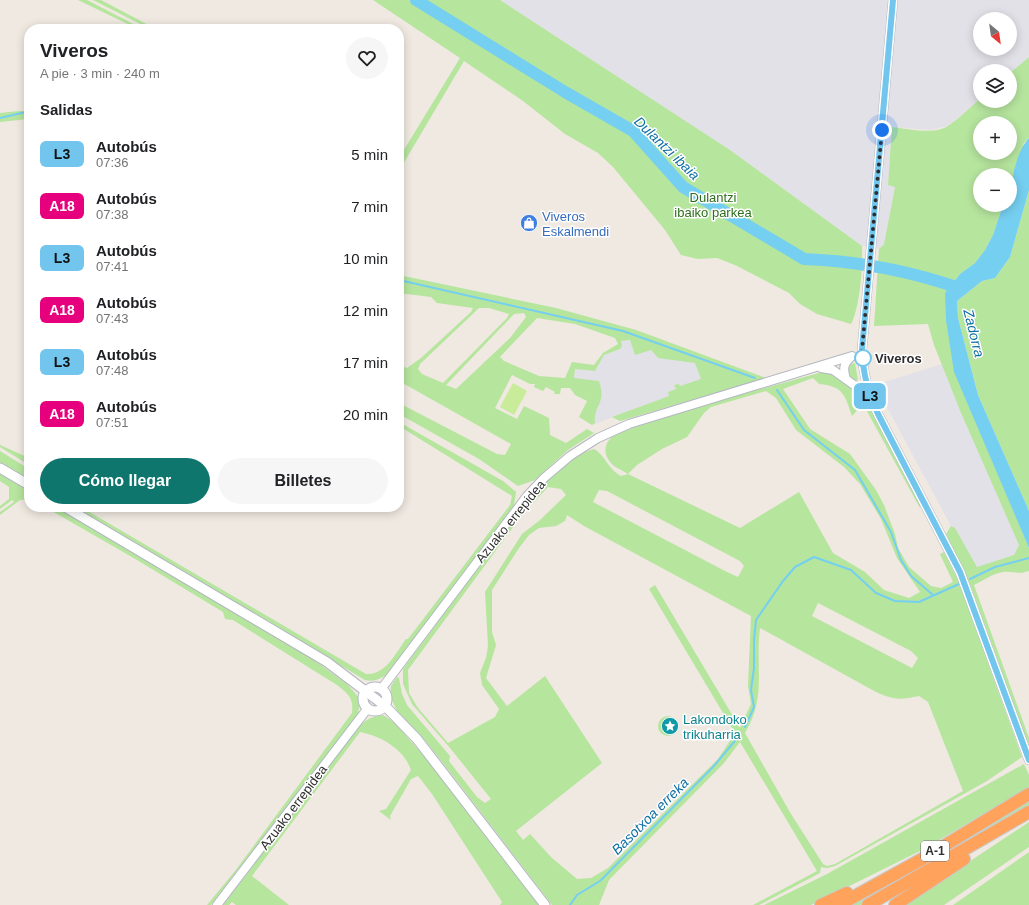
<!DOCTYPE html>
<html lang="es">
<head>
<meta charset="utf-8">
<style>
	body { margin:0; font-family:Helvetica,sans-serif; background:#f6f6f6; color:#202124; height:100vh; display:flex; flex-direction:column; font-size:15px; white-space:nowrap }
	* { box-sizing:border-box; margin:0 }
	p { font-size:13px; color:#757577 }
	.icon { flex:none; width:22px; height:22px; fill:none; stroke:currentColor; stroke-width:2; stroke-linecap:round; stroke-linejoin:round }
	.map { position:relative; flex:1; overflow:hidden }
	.side { position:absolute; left:24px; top:24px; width:380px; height:488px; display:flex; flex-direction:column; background:#fff; border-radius:16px; box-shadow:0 2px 10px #0003 }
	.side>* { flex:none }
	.badge { padding:0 8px; border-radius:6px; font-size:14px; line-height:26px }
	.needle { width:26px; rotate:151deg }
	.controls { position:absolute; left:973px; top:12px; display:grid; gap:8px }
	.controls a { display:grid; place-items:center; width:44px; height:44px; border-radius:50%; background:#fff; box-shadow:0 2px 10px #0003; font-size:20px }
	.you { position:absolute; width:20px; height:20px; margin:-10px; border:3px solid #fff; border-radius:50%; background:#1a73e8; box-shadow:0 0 0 6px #1a73e833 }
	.map>.badge { position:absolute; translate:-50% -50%; box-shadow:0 0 0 2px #fff }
	h2 { padding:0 16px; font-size:15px; line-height:36px }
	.round { display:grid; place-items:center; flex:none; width:42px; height:42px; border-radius:21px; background:#f6f6f6 }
	.head { display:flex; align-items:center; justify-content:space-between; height:68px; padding:0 16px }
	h1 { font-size:19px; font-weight:700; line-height:30px }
	.action { display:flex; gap:8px; margin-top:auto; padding:8px 16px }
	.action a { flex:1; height:46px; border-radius:24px; background:#0f766e; color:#fff; font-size:16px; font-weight:700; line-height:46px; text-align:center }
	.action a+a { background:#f6f6f6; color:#202124 }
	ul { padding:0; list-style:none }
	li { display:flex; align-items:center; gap:12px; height:52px; padding:0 16px }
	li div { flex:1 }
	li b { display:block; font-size:15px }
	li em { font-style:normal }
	li .badge { min-width:44px; font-weight:700; text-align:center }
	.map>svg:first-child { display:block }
</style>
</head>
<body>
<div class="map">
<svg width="1029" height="905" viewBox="0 0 1029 905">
	<rect width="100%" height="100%" fill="#efe9e1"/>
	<g fill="#e3e1e8" fill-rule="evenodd">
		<path d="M500 0H1029V57L1010 73V71H980V99L948 126 930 130 892 127 888 185 895 187 884 244 879 249 862 246 730 150ZM980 19H1010V49H980Z"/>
		<polygon points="627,340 700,364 732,378 666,397 592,425 594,400 574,379 575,369 595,371 604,355 620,349 621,341"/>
		<polygon points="942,364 961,413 1019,545 1014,555 977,568 955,528 951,526 875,385"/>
	</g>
	<g fill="#b6e59e" fill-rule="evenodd">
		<polygon points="78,0 87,0 143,29 138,29"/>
		<polygon points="93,0 101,0 156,29 150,29"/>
		<path d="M373 0H500L730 150 862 246C863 265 860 308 851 324L817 314 800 304 789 293 735 265 717 258 698 259 681 255 665 230 613 167 598 153 565 134 523 101 464 61 399 171V158L460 58Z"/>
		<path d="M1029 57V138L1024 143 1010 185V175H980V205H1003L993 235 985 250 975 263 960 274 945 293 1003 484 1029 548V571C1016 575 1015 571 1003 572 993 573 983 581 974 585L1029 738V747L971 587 946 534 951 526 955 528 977 567 1014 555 1019 545 961 413 934 345 928 324 874 326 879 249 884 244 895 187 888 185 892 127C909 129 934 135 948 126 960 118 970 107 980 99V101H1010V73ZM980 123H1010V153H980Z"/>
		<polygon points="19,111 29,111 29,119 0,122 0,113"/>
		<polygon points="1029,190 1029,511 978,395 958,318 957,301 982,281 995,278 1010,257"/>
		<path d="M399 275 556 308 636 330 766 378 620 421 612 417 669 396 668 392 676 389 674 385 679 384 680 386 701 379 695 363 658 358 651 350 635 355 630 340 621 341 622 346 620 349 604 355 595 371 575 369 574 378 599 381C607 405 593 404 595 423L592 425 579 417 587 401 575 395 570 388H561L560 394H554L555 392 546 387 543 391 534 387 535 384H530L512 375 495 408 517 419 524 406 549 418 550 435 566 443 587 429 594 433 568 450 535 480 518 486 479 459 399 414V403L497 454 505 455 511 444 399 381V365L407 368 421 358 471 312 473 308 437 303 431 297 399 293ZM479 308H489L509 314 507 318 443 383 422 374 418 369 420 364ZM524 313 526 317 510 338 456 389 446 385 514 314ZM537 318 575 324 615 338 618 344 603 353 594 365 572 362 565 378 539 376 504 361 500 357Z"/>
		<path d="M855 363 858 380 854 381C847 376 847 371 851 364Z"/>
		<path d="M826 371 837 374 849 386 866 397 921 503 920 508 863 404 852 416C845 395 843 386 819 384L813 378 783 389 810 429 850 454 876 490 884 505 895 534 898 548 909 567 931 586 941 588 953 582 940 554 944 552 958 580 1022 757 987 781 835 866 827 868 821 867 820 873 759 905H753L817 871 740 742 724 763 609 880 599 905H552L446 767 424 739 397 711 390 696 391 686 397 677 399 678 402 694 407 705 450 756 449 761 477 797 485 803 491 799 450 748 412 704 403 684V669C426 638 450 606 473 574 500 537 549 461 594 449 606 456 607 468 621 476L628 474C624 471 618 469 614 466 602 456 603 443 615 434L699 406ZM766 391 776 398 796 430 844 467 860 484 881 519 897 558 920 592 909 598 884 590 865 572 833 553 799 492 740 528 628 474 637 465 662 449 687 437 704 413 711 407ZM548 487 561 489 566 495 540 520 522 534 485 592 488 646 486 658 480 673 482 685 499 709 495 717 448 743 418 708 409 693 408 670 522 515ZM599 490 607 491 740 561 744 566 738 577 727 572 593 502ZM567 515 584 526 751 616 748 686 751 704 740 728 655 585 649 589 735 733 718 759 608 868 591 878 577 879 552 858 530 834 523 840 516 831 602 763 545 676 507 706 486 678 496 645 492 632V590L519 548 529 535 539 528 556 526 565 521ZM818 603 911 651 918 658 912 668 812 616ZM760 628 876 692C894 700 900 700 919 696L928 702 963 791 835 864 827 866 823 864 791 814 745 733C767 697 755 667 760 628Z"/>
		<path d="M399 422 503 481 516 492 514 506 388 674C380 679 374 682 365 680L75 507H81L366 674C386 675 395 654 406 639H408L510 505 512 496 399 426Z"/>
		<polygon points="0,445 29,458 29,465 0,447"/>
		<polygon points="0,451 29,469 29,480 0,463"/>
		<polygon points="0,474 29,491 29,499 20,500 0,515 0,512 14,502 12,500 0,509 0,506 9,499 9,487 0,481"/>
		<path d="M45 507H56L310 657 348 685 360 699 358 714 211 905H207L235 871 352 713C354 698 348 694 337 685L233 620 225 619 223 612 137 560Z"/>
		<path d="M383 715 394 722 429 762 539 905H500L502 902 432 794 418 776 411 779 390 816 391 820 379 811 386 809 411 770C404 749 381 736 360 732L252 876 289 905H236L232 902 229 905H223L354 732C363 722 368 717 383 715Z"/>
		<circle cx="668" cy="726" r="10"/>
		<polygon points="1024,764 1029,775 1029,787 924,849 811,905 764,905 827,874"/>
		<polygon points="1029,801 1029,806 922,870 860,905 849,905"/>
		<polygon points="1029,822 1029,847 944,905 904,905"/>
		<polygon points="1029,852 1029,905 953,905"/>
	</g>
	<polygon fill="#c9ec9a" points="513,383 527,391 514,415 500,407"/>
	<path fill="#75cff0" d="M1029 138V190L1010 257 995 278 982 281 957 301 958 318 978 395 1029 511V548L954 372 946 320 945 293 960 274 975 263 985 250 993 235 1003 205H1010C1010 185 1015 153 1029 138Z"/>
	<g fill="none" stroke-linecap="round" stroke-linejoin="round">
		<g stroke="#75cff0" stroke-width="2">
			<polyline points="0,118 26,112 29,114"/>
			<polyline points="399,280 623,331 755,378"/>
			<polyline points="777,390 804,430 855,470 891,532 901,560 911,576 933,595"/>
			<polyline points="970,579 995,567 1029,558"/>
			<polyline points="745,727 754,707 751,690 754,668 754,640 756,620 783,581 795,567 814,557 851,570 876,593 895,601 919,602 959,584"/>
			<polyline points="570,905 577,895 600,881 713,767 739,736"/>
		</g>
		<path stroke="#75cff0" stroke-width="12" d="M416 0 565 92 633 131 683 187 804 259C856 261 910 271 959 288"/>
		<defs>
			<g id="tertiary">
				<path d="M893 0 862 350C863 375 868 391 878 414L960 572 1029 760"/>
				<polyline points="821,368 833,370 854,385 867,389"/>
				<path d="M846 379C843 369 843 364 851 357"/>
				<polyline points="382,688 527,496 544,478 570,456 598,438 629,424 852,356"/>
				<polyline points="217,905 368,708"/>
			</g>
			<g id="secondary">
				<polyline points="0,468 29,485"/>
				<polyline points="65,507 327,662 385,706 417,739 545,905"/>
				<circle cx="375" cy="699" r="12"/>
			</g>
			<g id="motorway">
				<polyline points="821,905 847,893"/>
				<polyline points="839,905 924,858 1029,794"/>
				<polyline points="868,905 1029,812"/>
				<polyline points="895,905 964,859"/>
			</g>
		</defs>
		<use href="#tertiary" stroke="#b4b7c1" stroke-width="10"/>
		<use href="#secondary" stroke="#b4b7c1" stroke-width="11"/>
		<use href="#motorway" stroke="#c9c9c9" stroke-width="14"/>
		<use href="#tertiary" stroke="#fff" stroke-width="8"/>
		<use href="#secondary" stroke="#fff" stroke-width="9"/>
		<use href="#motorway" stroke="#ffa35c" stroke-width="12"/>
	</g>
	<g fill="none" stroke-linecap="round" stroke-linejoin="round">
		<defs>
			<path id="line" d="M893 0 862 350C863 375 868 391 878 414L960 572 1029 760"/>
		</defs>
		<use href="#line" stroke="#fff" stroke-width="9"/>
		<use href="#line" stroke="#72c6ee" stroke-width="6"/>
		<polyline stroke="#2e2e2e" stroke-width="4" stroke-dasharray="0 7.2" points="863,358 862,350 882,130"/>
	</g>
	<defs>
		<symbol id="shop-disc" viewBox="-11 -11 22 22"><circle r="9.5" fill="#3f7fe0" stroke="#fff"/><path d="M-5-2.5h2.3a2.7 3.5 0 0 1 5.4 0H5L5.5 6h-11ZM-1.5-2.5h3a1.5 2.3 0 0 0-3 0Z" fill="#fff"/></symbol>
		<symbol id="sight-disc" viewBox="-11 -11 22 22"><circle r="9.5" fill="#0f9aa8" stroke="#fff"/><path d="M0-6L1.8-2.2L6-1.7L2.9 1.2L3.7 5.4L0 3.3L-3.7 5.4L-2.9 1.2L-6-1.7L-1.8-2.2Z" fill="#fff"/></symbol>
	</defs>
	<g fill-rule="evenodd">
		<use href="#shop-disc" x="519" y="213" width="20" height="20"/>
		<use href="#sight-disc" x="660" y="716" width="20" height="20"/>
	</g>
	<circle fill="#fff" stroke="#72c6ee" stroke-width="2" cx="863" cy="358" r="8"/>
	<g text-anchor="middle" stroke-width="3" stroke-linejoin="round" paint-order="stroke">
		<rect fill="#fff" stroke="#6d6d6d" stroke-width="1" x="921" y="841" width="28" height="20" rx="3"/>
		<g font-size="12" font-weight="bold" fill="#2e2e2e">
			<text x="935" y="855">A-1</text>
		</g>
		<g font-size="13" fill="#2c6e1b" stroke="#fff">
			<text x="713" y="202">Dulantzi<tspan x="713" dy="15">ibaiko parkea</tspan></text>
		</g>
		<g font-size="13" fill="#366cbe" stroke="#fff" text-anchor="start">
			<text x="542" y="221">Viveros<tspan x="542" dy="15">Eskalmendi</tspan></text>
		</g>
		<g font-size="13" font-weight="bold" fill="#2e2e2e" stroke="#fff" text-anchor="start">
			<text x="875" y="363">Viveros</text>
		</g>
		<g font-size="13" fill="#2e2e2e" stroke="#fff">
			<text transform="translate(510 521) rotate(-51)" y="5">Azuako errepidea</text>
			<text transform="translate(293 807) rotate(-53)" y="5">Azuako errepidea</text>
		</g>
		<g font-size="13" fill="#0d838f" stroke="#fff" text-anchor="start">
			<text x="683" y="724">Lakondoko<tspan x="683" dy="15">trikuharria</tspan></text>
		</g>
		<g font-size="14" font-style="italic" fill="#0d6fa3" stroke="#fff">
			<text transform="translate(667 148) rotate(44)" y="5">Dulantzi ibaia</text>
			<text transform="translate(974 333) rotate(76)" y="5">Zadorra</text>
			<text transform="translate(650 816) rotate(-45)" y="5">Basotxoa erreka</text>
		</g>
	</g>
</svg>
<div class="controls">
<a><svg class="needle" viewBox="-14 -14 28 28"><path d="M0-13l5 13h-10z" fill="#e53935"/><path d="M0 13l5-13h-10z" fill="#757577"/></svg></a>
<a><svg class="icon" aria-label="layers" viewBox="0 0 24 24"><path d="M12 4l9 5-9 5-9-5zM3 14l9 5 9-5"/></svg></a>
<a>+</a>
<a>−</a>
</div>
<div class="you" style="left:882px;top:130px"></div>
<b class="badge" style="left:870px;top:396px;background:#72c6ee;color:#111">L3</b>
<section class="side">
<div class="head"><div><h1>Viveros</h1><p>A pie · 3 min · 240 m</p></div><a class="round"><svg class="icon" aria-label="heart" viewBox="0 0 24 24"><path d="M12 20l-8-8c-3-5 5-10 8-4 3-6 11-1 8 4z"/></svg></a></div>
<h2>Salidas</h2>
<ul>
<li><span class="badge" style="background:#72c6ee;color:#111">L3</span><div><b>Autobús</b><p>07:36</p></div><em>5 min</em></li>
<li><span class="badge" style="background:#e6007e;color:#fff">A18</span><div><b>Autobús</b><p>07:38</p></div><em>7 min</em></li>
<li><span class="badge" style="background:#72c6ee;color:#111">L3</span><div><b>Autobús</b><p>07:41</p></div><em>10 min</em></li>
<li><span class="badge" style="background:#e6007e;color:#fff">A18</span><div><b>Autobús</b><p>07:43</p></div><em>12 min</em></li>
<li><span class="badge" style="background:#72c6ee;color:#111">L3</span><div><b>Autobús</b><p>07:48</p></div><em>17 min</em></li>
<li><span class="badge" style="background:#e6007e;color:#fff">A18</span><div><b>Autobús</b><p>07:51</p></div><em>20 min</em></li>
</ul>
<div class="action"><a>Cómo llegar</a><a>Billetes</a></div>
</section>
</div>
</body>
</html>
